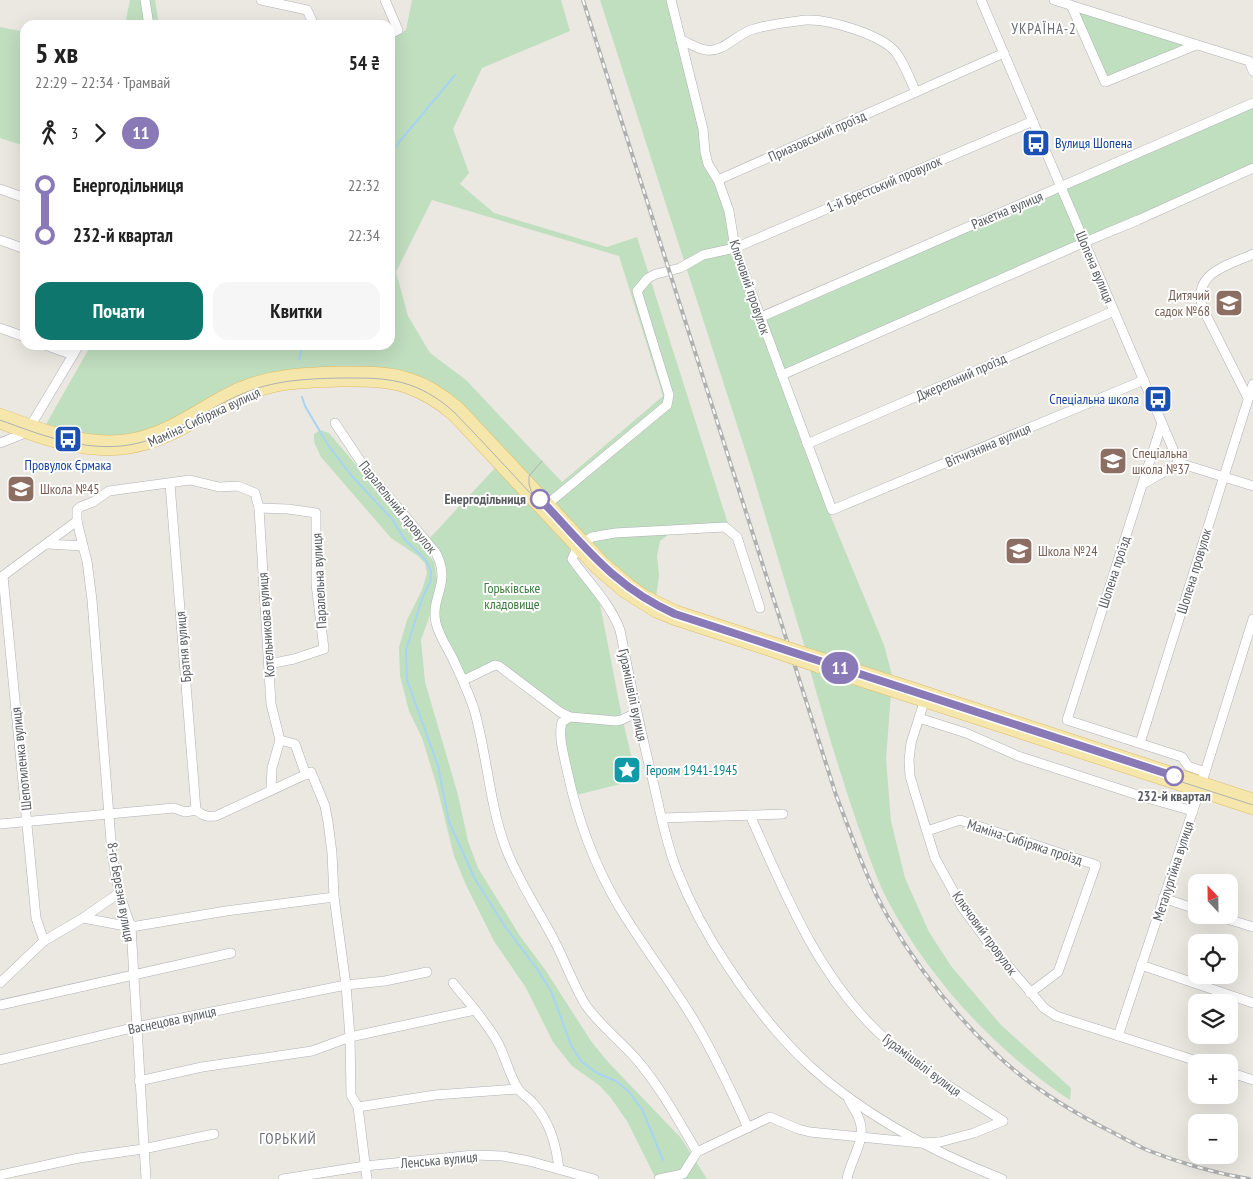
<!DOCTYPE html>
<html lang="uk">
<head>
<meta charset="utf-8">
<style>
	body { margin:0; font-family:"PT Sans Narrow",sans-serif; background:#f6f6f6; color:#222; height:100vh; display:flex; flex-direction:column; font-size:19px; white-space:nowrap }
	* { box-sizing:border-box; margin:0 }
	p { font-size:16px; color:#767676 }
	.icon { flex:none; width:28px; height:28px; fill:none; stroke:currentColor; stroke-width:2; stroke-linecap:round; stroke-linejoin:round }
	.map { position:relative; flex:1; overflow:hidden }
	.sheet { position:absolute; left:20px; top:20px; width:375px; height:330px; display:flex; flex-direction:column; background:#fff; border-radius:15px; box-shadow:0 5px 20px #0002 }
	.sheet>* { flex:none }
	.badge { padding:0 10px; border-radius:16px; font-size:18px; line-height:32px }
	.needle { width:32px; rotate:338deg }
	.fabs { position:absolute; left:1188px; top:874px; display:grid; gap:10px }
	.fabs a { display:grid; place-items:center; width:50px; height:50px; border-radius:10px; background:#fff; box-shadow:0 5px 20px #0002; font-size:25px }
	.map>.badge { position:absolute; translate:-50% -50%; box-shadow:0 0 0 2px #fff }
	.legs { display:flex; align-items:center; gap:8px; height:55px; padding:0 15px; font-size:16px }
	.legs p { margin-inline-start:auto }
	.summary { display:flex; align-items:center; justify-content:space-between; height:85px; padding:0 15px }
	h1 { font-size:28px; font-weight:600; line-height:38px }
	.cta { display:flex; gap:10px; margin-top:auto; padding:10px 15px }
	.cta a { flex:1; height:58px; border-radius:15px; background:#0f766e; color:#fff; font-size:20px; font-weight:600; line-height:58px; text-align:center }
	.cta a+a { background:#f6f6f6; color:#222 }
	ul { padding:0 15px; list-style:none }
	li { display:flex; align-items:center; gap:18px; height:50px; font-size:19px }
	li i { display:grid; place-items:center; width:8px; height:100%; margin:0 6px; background:currentColor }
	li i::after { content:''; width:12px; height:12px; margin:-6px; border:4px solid; border-radius:50%; background:#fff }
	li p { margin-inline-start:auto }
	li:first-child i { background:linear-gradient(#0000 50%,currentColor 0) }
	li:last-child i { background:linear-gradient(currentColor 50%,#0000 0) }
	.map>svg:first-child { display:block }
</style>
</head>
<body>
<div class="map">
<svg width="1253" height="1179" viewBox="0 0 1253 1179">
	<rect width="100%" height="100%" fill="#eae8e1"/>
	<g fill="#c0dfbf" fill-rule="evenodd">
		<polygon points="130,0 155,0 159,25 125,25"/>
		<path d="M412 0H561L570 31 482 68 453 129 469 173 460 184 494 213 607 247 637 237 729 527 669 534 660 541 657 556 659 575 656 598 631 583 451 397 304 370 144 433 104 438 45 426 91 345H390V38L406 30ZM432 200 619 256 663 396 562 482 466 380 430 353 408 316 396 272Z"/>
		<polygon points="600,0 668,0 715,181 759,321 1253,107 1253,165 779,373 829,512 884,645 893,679 806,651 749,462"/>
		<polygon points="1077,11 1186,45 1107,78"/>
		<polygon points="0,27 25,32 25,146 0,138"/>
		<polygon points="320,430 329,433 406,524 434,562 437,579 431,612 421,640 425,682 458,795 468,841 478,868 520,936 546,971 591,1041 608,1062 681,1138 707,1179 656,1179 627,1121 611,1098 599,1085 572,1066 553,1042 526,988 494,941 466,885 454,856 436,783 422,738 409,711 400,676 399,647 407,620 422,590 427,573 425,563 418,556 391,538 321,457 314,442 314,434"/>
		<polygon points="495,468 574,552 573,566 600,604 622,717 637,780 576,795 565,748 564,724 571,719 500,664 465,676 441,630 437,613 446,575 428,540"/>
		<path d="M809 666 891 693 886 759 891 821 905 878 929 932 951 966 1001 1025 1071 1088 1070 1100C998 1053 930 980 889 903 876 879 868 852 858 826 840 773 824 720 809 666Z"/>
	</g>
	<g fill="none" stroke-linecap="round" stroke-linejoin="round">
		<g stroke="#a7d4f4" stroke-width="2">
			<polyline points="390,153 455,75"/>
			<polyline points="299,359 303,345"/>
			<polyline points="302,397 305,406 328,445 351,475 392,519 405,540 425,559 431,571 431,580 422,599 406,650 407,680 438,766 449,822 475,879 504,925 537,969 551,991 571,1045 581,1061 597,1073 616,1081 628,1091 642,1109 663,1160"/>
		</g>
		<defs>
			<g id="minor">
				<polyline points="145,0 149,25"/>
				<polyline points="261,0 307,10 314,25"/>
				<polyline points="385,0 398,30 390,34"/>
				<polyline points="671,0 703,129 705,152 708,164 718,180 729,211 735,248 832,510 1144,380"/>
				<polyline points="981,0 1179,463 1253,486"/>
				<polyline points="1054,0 1249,61 1253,71"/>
				<polyline points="1071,5 1105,82 1196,45"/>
				<path d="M681 40C689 43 698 49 706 50 724 53 737 33 754 29 770 24 790 22 806 20 829 19 884 35 897 54 905 65 910 80 916 92"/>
				<polyline points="718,180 1004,53"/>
				<polyline points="0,189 25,198"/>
				<polyline points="0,240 25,249"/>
				<polyline points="761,317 1253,103"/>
				<polyline points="0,328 25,337"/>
				<polyline points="45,345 73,355"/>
				<polyline points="782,375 1085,242 1138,220 1253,168"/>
				<path d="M1248 398 1203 309C1191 273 1227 266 1253 254"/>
				<path d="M335 423 367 471 436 553C452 584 430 596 436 623 439 635 446 646 452 657 460 674 468 691 474 709 487 754 489 802 505 846 517 879 538 909 554 940 565 961 573 984 585 1004 599 1025 621 1041 637 1060 661 1088 678 1120 697 1152"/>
				<polyline points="1162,423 1067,720 1182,757 1188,766 1205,772"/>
				<polyline points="31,425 79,345"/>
				<polyline points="0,443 25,433"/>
				<polyline points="807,444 1114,311"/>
				<polyline points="170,484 196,810"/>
				<polyline points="1143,484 1179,463"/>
				<polyline points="544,507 667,405 669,395 637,291 648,278 656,274 680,268 703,255 735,248 1033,121"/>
				<polyline points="259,508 288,509 316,513 316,584 324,649 294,659 269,664"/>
				<polyline points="47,544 83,546 77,521 77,510 80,507 93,502 109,491 190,480 219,487 238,486 255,493 259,508 271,704 280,740 272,768 271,789"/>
				<polyline points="83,546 87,561 92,600 112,854 119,893 131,927 146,1179"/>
				<polyline points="3,576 36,918 44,941"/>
				<polyline points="0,578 77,521"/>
				<path d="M760 608 737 537 725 527 615 533 592 537 577 548 572 559C588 582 610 603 620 630 630 682 641 733 654 785 660 812 666 842 676 868 690 904 708 937 729 968 753 1004 779 1038 811 1067 866 1117 933 1152 1002 1179"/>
				<polyline points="464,680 495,665 499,666 560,712 570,717 616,721 621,720 636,713"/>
				<polyline points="926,696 911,743 909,760 910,776 915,793 935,858 962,907 987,941 1044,1008 1056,1016 1200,1062"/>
				<path d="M570 717 562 722C558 737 564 755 567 770 577 817 594 864 618 905 642 945 671 982 695 1022 715 1056 732 1092 748 1128"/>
				<polyline points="919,718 966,733 1018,756 1147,798 1193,811"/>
				<polyline points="280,740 295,744 306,775"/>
				<polyline points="1140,743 1253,384"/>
				<path d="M196 810C203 816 207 817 216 816L311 772 325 806 328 822 332 853 334 897 346 985 350 1037 351 1095 358 1107 367 1179"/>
				<path d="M750 815C784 892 817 974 879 1033 916 1067 960 1093 1003 1121"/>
				<polyline points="662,818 783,814"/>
				<polyline points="0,824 174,808 185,812 196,810"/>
				<polyline points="927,831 960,820 1096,865 1058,972 1030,993"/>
				<polyline points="1163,898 1196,909"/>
				<polyline points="1214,915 1253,927"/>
				<polyline points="83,918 131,927 226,911 334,897"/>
				<polyline points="1141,965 1253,1003"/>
				<polyline points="0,983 44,941 83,918 119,893"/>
				<path d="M453 983C468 1002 485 1020 497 1041 505 1055 510 1078 519 1090 523 1095 529 1098 533 1103 550 1122 556 1144 559 1169"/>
				<polyline points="0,1005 231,953"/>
				<polyline points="1118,1036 1196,801 1253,619"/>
				<polyline points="0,1060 136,1027 346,985 385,981 427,972"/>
				<polyline points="1229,1072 1253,1080"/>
				<polyline points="139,1081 202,1067 312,1051 350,1037 475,1010"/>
				<polyline points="358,1107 435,1095 518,1089"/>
				<polyline points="697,1152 770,1117 798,1129 810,1132 921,1143 940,1142 974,1133 1003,1121"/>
				<polyline points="0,1175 79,1158 143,1149 214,1134"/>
				<polyline points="283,1179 365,1166 474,1155 503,1156 529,1161 594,1179"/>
				<polyline points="659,1179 683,1174 697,1152"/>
				<path d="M847 1179C850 1161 866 1140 860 1122 858 1113 851 1106 848 1097"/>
			</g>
			<g id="major">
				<path d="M0 414C40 429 82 445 125 440 168 435 201 405 239 388 272 374 304 373 339 372 364 372 387 371 411 379 429 385 445 396 459 408L603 562 630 585 644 595 676 611 759 638"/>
				<path d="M0 423C41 439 85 455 129 448 172 441 205 414 243 397 275 382 306 382 340 381 363 381 386 380 408 388 425 394 440 404 453 415L596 568 624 592 656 612 673 619 756 646"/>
				<polyline points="821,658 1253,799"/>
				<polyline points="818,667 1253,809"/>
			</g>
		</defs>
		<use href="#minor" stroke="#aeb1b5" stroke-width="10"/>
		<use href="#major" stroke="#e0bb64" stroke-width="12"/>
		<use href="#minor" stroke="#fff" stroke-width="9"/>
		<use href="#major" stroke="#f5e7ab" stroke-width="11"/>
		<g stroke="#afb0b0" stroke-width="1">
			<path d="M0 420C41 435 84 452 129 445 171 438 204 410 242 394 274 380 305 379 339 378 363 378 387 377 410 385 427 391 442 401 455 413 486 445 516 478 546 510 594 561 623 599 691 623L1253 805"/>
			<polyline points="532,494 529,484 529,476 542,461"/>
		</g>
		<defs>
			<path id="rail" d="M583 0 836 795C852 836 866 879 888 917 917 967 953 1013 995 1053 1029 1086 1072 1112 1114 1133 1125 1139 1136 1145 1147 1150 1180 1163 1215 1173 1249 1179"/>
		</defs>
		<use href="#rail" stroke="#afb0b0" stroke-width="4"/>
		<use href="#rail" stroke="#fff" stroke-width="2" stroke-dasharray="5.5" stroke-linecap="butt"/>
		<defs>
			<g id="major-bridge">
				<polyline points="759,638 821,658"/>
				<polyline points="756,646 818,667"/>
			</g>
		</defs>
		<use href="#major-bridge" stroke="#e0bb64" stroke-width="12" stroke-linecap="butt"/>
		<use href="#major-bridge" stroke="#f5e7ab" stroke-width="11"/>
	</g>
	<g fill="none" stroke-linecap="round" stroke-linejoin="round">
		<defs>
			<path id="line-1" d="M540 499C585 546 614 587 675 614L1174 776"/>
		</defs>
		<use href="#line-1" stroke="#fff" stroke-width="11"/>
		<use href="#line-1" stroke="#897ab7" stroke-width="8"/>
	</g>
	<defs>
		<symbol id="bus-square" viewBox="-11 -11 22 22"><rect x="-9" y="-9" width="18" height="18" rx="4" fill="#1a4fb4" stroke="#fff"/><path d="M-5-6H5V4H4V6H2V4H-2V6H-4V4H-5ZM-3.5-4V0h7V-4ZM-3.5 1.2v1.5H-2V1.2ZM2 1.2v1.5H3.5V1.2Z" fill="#fff"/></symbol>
		<symbol id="school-square" viewBox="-11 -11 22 22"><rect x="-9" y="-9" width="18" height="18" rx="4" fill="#8d6e63" stroke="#fff"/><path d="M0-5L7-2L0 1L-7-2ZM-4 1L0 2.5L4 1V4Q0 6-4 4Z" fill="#fff"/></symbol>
		<symbol id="sight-square" viewBox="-11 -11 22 22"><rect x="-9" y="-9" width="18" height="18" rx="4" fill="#0f9aa8" stroke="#fff"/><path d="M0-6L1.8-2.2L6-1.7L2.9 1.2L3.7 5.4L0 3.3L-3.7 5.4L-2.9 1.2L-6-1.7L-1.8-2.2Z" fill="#fff"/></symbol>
	</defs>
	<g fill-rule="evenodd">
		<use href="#bus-square" x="1020" y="127" width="32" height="32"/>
		<use href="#school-square" x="1213" y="287" width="32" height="32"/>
		<use href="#bus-square" x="1142" y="383" width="32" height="32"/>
		<use href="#bus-square" x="52" y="423" width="32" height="32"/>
		<use href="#school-square" x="1097" y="445" width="32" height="32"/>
		<use href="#school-square" x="5" y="473" width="32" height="32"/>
		<use href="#school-square" x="1003" y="535" width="32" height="32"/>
		<use href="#sight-square" x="611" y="754" width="32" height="32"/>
	</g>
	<g fill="#fff" stroke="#897ab7" stroke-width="2.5">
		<circle cx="540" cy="499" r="9"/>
		<circle cx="1174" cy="776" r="9"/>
	</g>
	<g text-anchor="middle" stroke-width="4" stroke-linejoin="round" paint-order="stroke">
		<g font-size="14" fill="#595c60" stroke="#fff">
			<text transform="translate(817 136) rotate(-24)" y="5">Приазовський проїзд</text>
			<text transform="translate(884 184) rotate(-23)" y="5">1-й Брестський провулок</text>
			<text transform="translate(1007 210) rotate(-23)" y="5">Ракетна вулиця</text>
			<text transform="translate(1095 267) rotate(67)" y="5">Шопена вулиця</text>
			<text transform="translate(750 287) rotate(71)" y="5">Ключовий провулок</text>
			<text transform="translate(961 377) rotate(-24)" y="5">Джерельний проїзд</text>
			<text transform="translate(204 417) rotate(-25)" y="5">Маміна-Сибіряка вулиця</text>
			<text transform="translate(988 445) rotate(-23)" y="5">Вітчизняна вулиця</text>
			<text transform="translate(398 507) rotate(51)" y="5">Паралельний провулок</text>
			<text transform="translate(1194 571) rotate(-73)" y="5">Шопена провулок</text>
			<text transform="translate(1114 572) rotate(-72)" y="5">Шопена проїзд</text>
			<text transform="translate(319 581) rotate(-93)" y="5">Паралельна вулиця</text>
			<text transform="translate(266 625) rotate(-94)" y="5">Котельникова вулиця</text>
			<text transform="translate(183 647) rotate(-95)" y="5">Братня вулиця</text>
			<text transform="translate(633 695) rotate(78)" y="5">Гурамішвілі вулиця</text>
			<text transform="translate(21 759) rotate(-96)" y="5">Шепотиленка вулиця</text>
			<text transform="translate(1025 842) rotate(18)" y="5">Маміна-Сибіряка проїзд</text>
			<text transform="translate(1173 871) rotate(-72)" y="5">Металургійна вулиця</text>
			<text transform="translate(121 892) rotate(80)" y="5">8-го Березня вулиця</text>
			<text transform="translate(985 933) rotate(54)" y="5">Ключовий провулок</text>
			<text transform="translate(172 1020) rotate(-12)" y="5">Васнецова вулиця</text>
			<text transform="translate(922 1065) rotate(37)" y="5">Гурамішвілі вулиця</text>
			<text transform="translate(439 1160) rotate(-5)" y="5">Ленська вулиця</text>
		</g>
		<g font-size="14" fill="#164399" stroke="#fff" text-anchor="start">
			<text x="1055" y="148">Вулиця Шопена</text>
			<text x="1139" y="404" text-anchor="end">Спеціальна школа</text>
			<text x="68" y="470" text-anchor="middle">Провулок Єрмака</text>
		</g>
		<g font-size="14" fill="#785e54" stroke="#fff" text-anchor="start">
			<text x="1210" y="300" text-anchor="end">Дитячий<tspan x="1210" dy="16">садок №68</tspan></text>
			<text x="1132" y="458">Спеціальна<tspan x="1132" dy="16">школа №37</tspan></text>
			<text x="40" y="494">Школа №45</text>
			<text x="1038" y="556">Школа №24</text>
		</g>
		<g font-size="14" font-weight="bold" fill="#595c60" stroke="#fff" text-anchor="end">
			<text x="526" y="504">Енергодільниця</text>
			<text x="1174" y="801" text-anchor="middle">232-й квартал</text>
		</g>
		<g font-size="14" fill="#3d7b3e" stroke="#fff">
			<text x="512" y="593">Горьківське<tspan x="512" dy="16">кладовище</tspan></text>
		</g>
		<g font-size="14" fill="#0d838f" stroke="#fff" text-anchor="start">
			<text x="646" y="775">Героям 1941-1945</text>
		</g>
		<g font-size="15" letter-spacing="1" fill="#6a6e72" stroke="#fff">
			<text x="1044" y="34">УКРАЇНА-2</text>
			<text x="288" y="1144">ГОРЬКИЙ</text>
		</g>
	</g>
</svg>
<div class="fabs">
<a><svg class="needle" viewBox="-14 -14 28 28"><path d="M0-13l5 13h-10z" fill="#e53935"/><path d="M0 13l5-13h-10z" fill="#767676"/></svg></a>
<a><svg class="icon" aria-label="locate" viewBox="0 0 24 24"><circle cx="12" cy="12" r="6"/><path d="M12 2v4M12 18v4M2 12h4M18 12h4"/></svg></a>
<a><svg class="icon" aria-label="layers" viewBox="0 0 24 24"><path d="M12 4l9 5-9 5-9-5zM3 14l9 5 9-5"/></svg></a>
<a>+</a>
<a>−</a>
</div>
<b class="badge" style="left:840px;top:668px;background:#897ab7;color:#fff">11</b>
<section class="sheet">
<div class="summary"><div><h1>5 хв</h1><p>22:29 – 22:34 · Трамвай</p></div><b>54 ₴</b></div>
<div class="legs"><svg class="icon" aria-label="walk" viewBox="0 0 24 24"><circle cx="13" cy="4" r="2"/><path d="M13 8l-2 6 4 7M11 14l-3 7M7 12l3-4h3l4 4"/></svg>3<svg class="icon" aria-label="forward" viewBox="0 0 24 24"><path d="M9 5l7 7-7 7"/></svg><b class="badge" style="background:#897ab7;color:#fff">11</b></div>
<ul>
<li><i style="color:#897ab7"></i><b>Енергодільниця</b><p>22:32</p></li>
<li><i style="color:#897ab7"></i><b>232-й квартал</b><p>22:34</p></li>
</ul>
<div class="cta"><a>Почати</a><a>Квитки</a></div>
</section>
</div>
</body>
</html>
